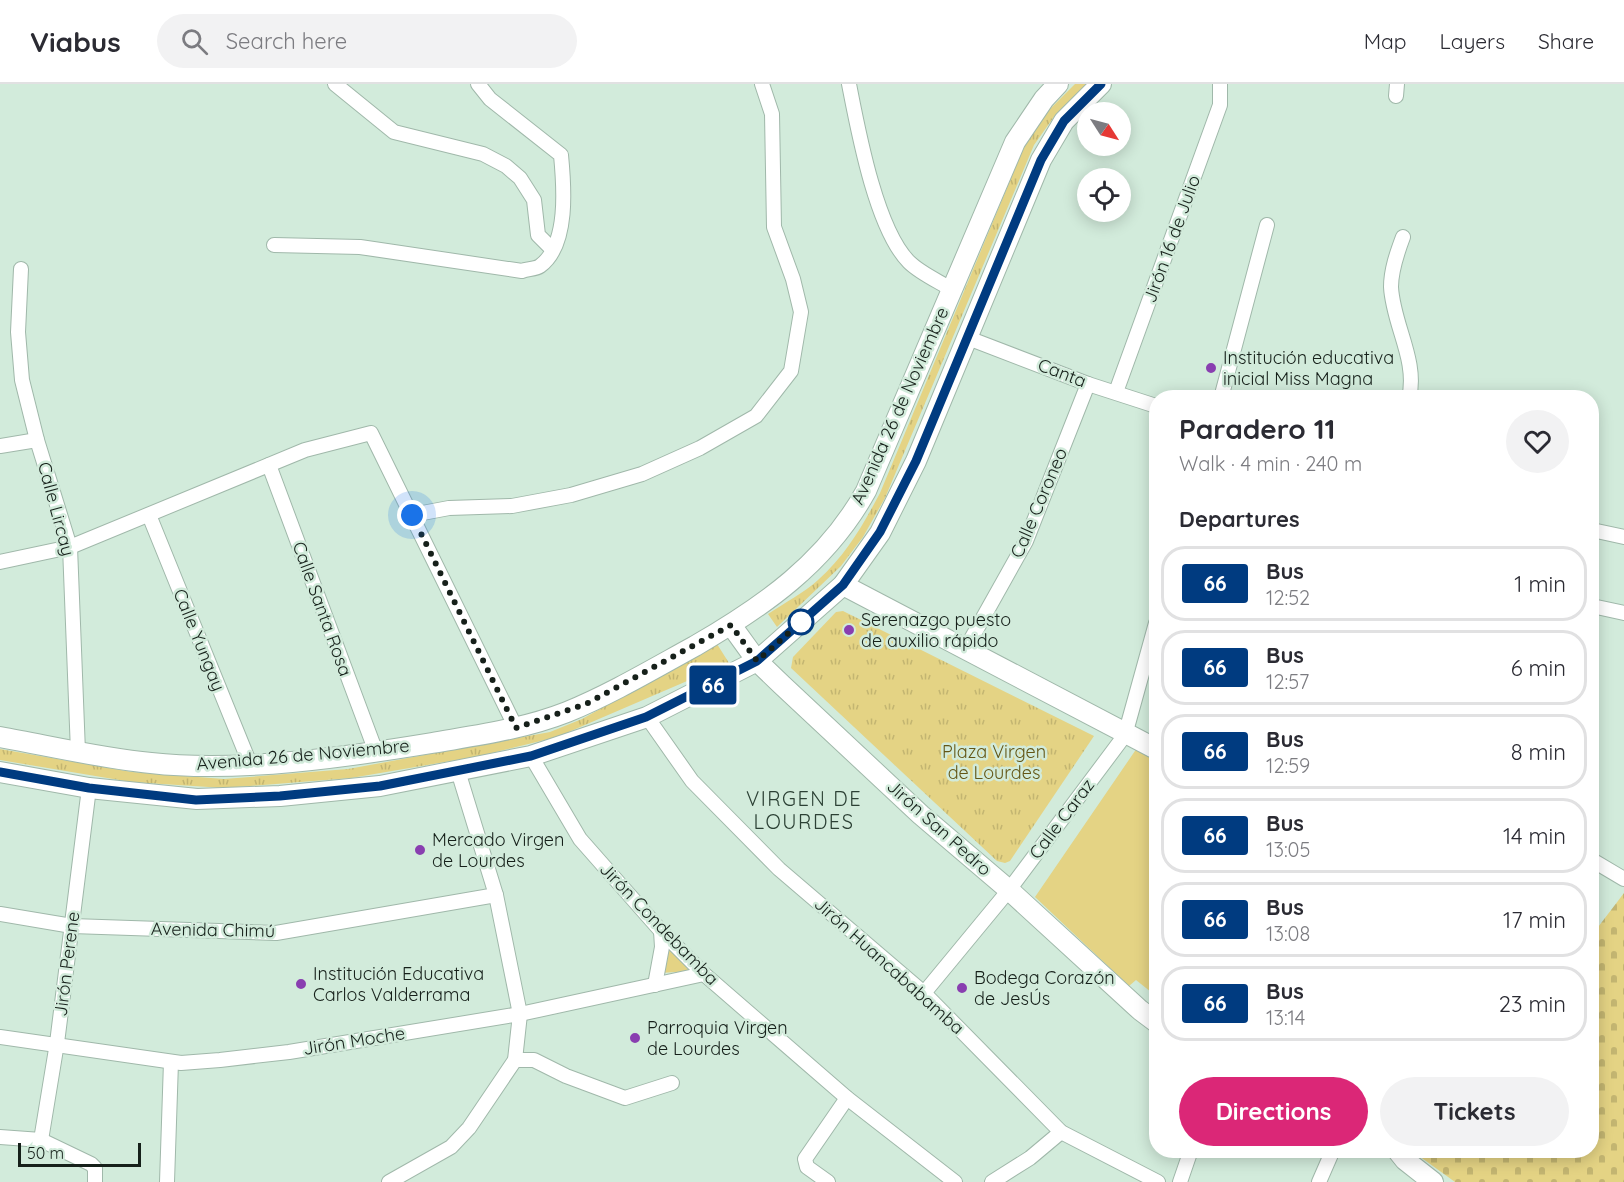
<!DOCTYPE html>
<html lang="en">
<head>
<meta charset="utf-8">
<style>
	body { margin:0; font-family:Quicksand,sans-serif; background:#f2f2f3; color:#2b2b33; height:100vh; display:flex; flex-direction:column; font-size:22px; white-space:nowrap }
	* { box-sizing:border-box; margin:0 }
	p { font-size:20px; color:#7c7c81 }
	.icon { flex:none; width:33px; height:33px; fill:none; stroke:currentColor; stroke-width:2; stroke-linecap:round; stroke-linejoin:round }
	.map { position:relative; flex:1; overflow:hidden }
	.panel { position:absolute; left:1149px; top:306px; width:450px; height:768px; display:flex; flex-direction:column; background:#fff; border-radius:24px; box-shadow:0 3px 15px #0003 }
	.panel>* { flex:none }
	.badge { padding:0 12px; border-radius:4px; font-size:21px; line-height:39px }
	.needle { width:39px; rotate:126deg }
	.fabs { position:absolute; left:1077px; top:18px; display:grid; gap:12px }
	.fabs a { display:grid; place-items:center; width:54px; height:54px; border-radius:50%; background:#fff; box-shadow:0 3px 15px #0003; font-size:30px }
	.scale { position:absolute; left:18px; bottom:15px; width:123px; box-sizing:border-box; padding-left:6px; border:3px solid #16201a; border-top:0; font-size:16px; line-height:21px; white-space:nowrap; color:#16201a; -webkit-text-stroke:4px #d2ebdb; paint-order:stroke }
	.you { position:absolute; width:30px; height:30px; margin:-15px; border:4px solid #fff; border-radius:50%; background:#1a73e8; box-shadow:0 0 0 9px #1a73e833 }
	.map>.badge { position:absolute; translate:-50% -50%; box-shadow:0 0 0 3px #fff }
	h2 { padding:0 30px; font-size:22px; line-height:54px }
	.round { display:grid; place-items:center; flex:none; width:63px; height:63px; border-radius:32px; background:#f2f2f3 }
	.overview { display:flex; align-items:center; justify-content:space-between; height:102px; padding:0 30px }
	h1 { font-size:28px; font-weight:700; line-height:45px }
	.button { display:flex; gap:12px; margin-top:auto; padding:12px 30px }
	.button a { flex:1; height:69px; border-radius:36px; background:#db2777; color:#fff; font-size:24px; font-weight:700; line-height:69px; text-align:center }
	.button a+a { background:#f2f2f3; color:#2b2b33 }
	ul { padding:0; list-style:none }
	li { display:flex; align-items:center; gap:18px; height:75px; margin:0 12px 9px; padding:0 18px; border:3px solid #e1e1e2; border-radius:24px }
	li div { flex:1 }
	li b { display:block; font-size:22px }
	li em { font-style:normal }
	li .badge { min-width:66px; font-weight:700; text-align:center }
	header { display:flex; align-items:center; gap:36px; box-sizing:border-box; height:84px; padding:0 30px; background:#fff; border-bottom:2px solid #e1e1e2 }
	header strong { font-size:28px }
	nav { display:flex; gap:33px; margin-inline-start:auto; font-size:21px }
	.search { width:420px; height:54px; background:#f2f2f3; display:flex; align-items:center; gap:15px; box-sizing:border-box; padding:0 21px; border-radius:33px; color:#7c7c81; font-size:22px }
	.map>svg:first-child { display:block }
</style>
</head>
<body>
<header>
<strong>Viabus</strong>
<div class="search"><svg class="icon" aria-label="search" viewBox="0 0 24 24"><circle cx="10" cy="10" r="6"/><path d="M15 15l6 6"/></svg>Search here</div>
<nav><a>Map</a><a>Layers</a><a>Share</a></nav>
</header>
<div class="map">
<svg width="1624" height="1098" viewBox="0 0 1624 1098">
	<defs>
		<pattern id="grass-tufts" width="24" height="20" patternUnits="userSpaceOnUse" patternTransform="scale(1.5)"><rect width="24" height="20" fill="#e4d384"/><path d="M3 7l-1-3M5 7V3M7 7l1-3M15 17l-1-3M17 17v-4M19 17l1-3" fill="none" stroke="#c3b571"/></pattern>
		<pattern id="cemetery-stones" width="16" height="16" patternUnits="userSpaceOnUse" patternTransform="scale(1.5)"><rect width="16" height="16" fill="#e4d384"/><path d="M2 7V4a2 2 0 0 1 4 0v3zM10 15v-3a2 2 0 0 1 4 0v3z" fill="#c3b571"/></pattern>
	</defs>
	<rect width="100%" height="100%" fill="#d2ebdb"/>
	<g fill="url(#grass-tufts)">
		<path d="M1075 0H1086L1056 30 1034 61 885 414 863 453 841 482 777 543 768 530C784 519 804 509 818 496 846 471 863 441 880 409L1027 56 1050 25Z"/>
		<polygon points="843,527 1094,652 1010,777 1005,779 997,777 791,584 793,573 836,528"/>
		<polygon points="717,560 729,579 557,653 480,672 351,694 224,704 131,698 0,676 0,665 132,688 224,695 348,685 550,648 582,635"/>
		<polygon points="668,864 690,887 661,889"/>
	</g>
	<polygon fill="url(#cemetery-stones)" points="1624,809 1624,1098 1455,1098 1419,1072 1424,1067 1592,1066 1592,851"/>
	<polygon fill="#e4d384" points="1137,664 1156,679 1156,912 1136,896 1129,902 1035,813"/>
	<g fill="none" stroke-linecap="round" stroke-linejoin="round">
		<defs>
			<g id="street">
				<polyline points="335,0 394,48 483,70 506,82 520,94 534,116 538,151 552,165"/>
				<path d="M849 0C858 46 876 145 909 178 920 189 938 197 951 205"/>
				<polyline points="1396,12 1397,0"/>
				<path d="M1403 153C1397 169 1391 186 1391 203 1393 241 1418 276 1409 314"/>
				<path d="M274 161 360 163 522 187C527 185 536 185 540 182 569 161 564 102 561 71L490 15 478 0"/>
				<polyline points="21,185 18,248 22,296 37,356 70,463 78,668"/>
				<polyline points="968,254 1088,300 1156,322"/>
				<polyline points="1116,308 1220,21 1220,0"/>
				<polyline points="1221,314 1267,141"/>
				<polyline points="0,362 37,356"/>
				<polyline points="269,381 376,668"/>
				<polyline points="149,431 250,680"/>
				<polyline points="412,431 449,424 512,422 571,411 642,390 700,364 756,332 791,287 801,228 793,195 774,143 772,30 762,0"/>
				<polyline points="1592,446 1624,453"/>
				<polyline points="0,478 70,463 305,366 371,349 516,644"/>
				<polyline points="1592,522 1624,529"/>
				<polyline points="965,566 1026,457 1088,300"/>
				<polyline points="647,633 692,697 779,785 924,909 1061,1048 1158,1098"/>
				<polyline points="531,672 580,755 661,847 704,890 847,1014 955,1098"/>
				<polyline points="1592,776 1624,795"/>
				<polyline points="0,830 72,842 276,849 496,811"/>
				<polyline points="655,901 662,863 661,847"/>
				<polyline points="924,909 1009,806 1125,651 1156,539"/>
				<polyline points="0,953 181,979 220,976 289,968 520,930 704,890"/>
				<polyline points="515,976 534,976 566,992 625,1014 672,999"/>
				<polyline points="0,1053 41,1056 91,1080 95,1084 95,1098"/>
				<polyline points="41,1056 57,959 89,704"/>
				<polyline points="167,1098 171,978"/>
				<polyline points="389,1098 451,1063 469,1044 515,976 520,930 496,811 458,687"/>
				<polyline points="828,1098 807,1083 805,1075 847,1014"/>
				<polyline points="992,1098 1030,1074 1061,1048"/>
				<polyline points="1180,1098 1191,1066"/>
				<polyline points="1319,1098 1333,1066"/>
			</g>
			<g id="secondary">
				<polyline points="843,501 1156,665"/>
				<polyline points="731,541 757,577 782,601 921,731 1009,806 1140,926 1156,938"/>
				<path d="M0 653C50 662 100 674 151 679 237 689 347 673 432 659 478 651 524 645 567 628 611 610 653 585 695 562 764 522 826 479 866 407L1015 58 1044 15 1058 0"/>
				<polyline points="0,688 89,704 197,715 280,712 380,702 531,672 647,633 757,577 843,501 880,449 916,377 1041,76 1064,37 1101,0"/>
				<polyline points="1397,1066 1405,1076 1433,1098"/>
			</g>
		</defs>
		<use href="#street" stroke="#a0b8aa" stroke-width="16"/>
		<use href="#secondary" stroke="#a0b8aa" stroke-width="22"/>
		<use href="#street" stroke="#fff" stroke-width="14"/>
		<use href="#secondary" stroke="#fff" stroke-width="20"/>
	</g>
	<g fill="none" stroke-linecap="round" stroke-linejoin="round">
		<defs>
			<polyline id="line" points="0,688 89,704 196,716 280,712 380,702 531,672 646,633 757,577 843,501 880,448 916,377 1041,76 1064,37 1101,0"/>
		</defs>
		<use href="#line" stroke="#fff" stroke-width="14"/>
		<use href="#line" stroke="#003b80" stroke-width="9"/>
		<polyline stroke="#16201a" stroke-width="6" stroke-dasharray="0 10.8" points="412,431 516,644 586,620 731,541 757,577 808,532 801,538"/>
	</g>
	<g fill="#893eb0" stroke="#d2ebdb" stroke-width="2">
		<circle cx="1211" cy="284" r="6"/>
		<circle cx="849" cy="546" r="6"/>
		<circle cx="420" cy="766" r="6"/>
		<circle cx="301" cy="900" r="6"/>
		<circle cx="962" cy="904" r="6"/>
		<circle cx="635" cy="954" r="6"/>
	</g>
	<circle fill="#fff" stroke="#003b80" stroke-width="3" cx="801" cy="538" r="12"/>
	<g text-anchor="middle" stroke-width="5" stroke-linejoin="round" paint-order="stroke">
		<g font-size="18" fill="#16201a" stroke="#d2ebdb">
			<text transform="translate(1172 155) rotate(-70)" y="6">Jirón 16 de Julio</text>
			<text transform="translate(1062 289) rotate(21)" y="6">Canta</text>
			<text transform="translate(900 322) rotate(-66)" y="6">Avenida 26 de Noviembre</text>
			<text transform="translate(1039 419) rotate(-67)" y="6">Calle Coroneo</text>
			<text transform="translate(56 425) rotate(75)" y="6">Calle Lircay</text>
			<text transform="translate(322 525) rotate(70)" y="6">Calle Santa Rosa</text>
			<text transform="translate(199 556) rotate(68)" y="6">Calle Yungay</text>
			<text transform="translate(303 671) rotate(-5)" y="6">Avenida 26 de Noviembre</text>
			<text transform="translate(1062 735) rotate(-53)" y="6">Calle Caraz</text>
			<text transform="translate(939 744) rotate(42)" y="6">Jirón San Pedro</text>
			<text transform="translate(659 840) rotate(46)" y="6">Jirón Condebamba</text>
			<text transform="translate(213 846) rotate(1)" y="6">Avenida Chimú</text>
			<text transform="translate(67 880) rotate(-83)" y="6">Jirón Perene</text>
			<text transform="translate(889 882) rotate(42)" y="6">Jirón Huancababamba</text>
			<text transform="translate(354 957) rotate(-9)" y="6">Jirón Moche</text>
		</g>
		<g font-size="18" fill="#16201a" stroke="#d2ebdb" text-anchor="start">
			<text x="1223" y="280">Institución educativa<tspan x="1223" dy="21">inicial Miss Magna</tspan></text>
			<text x="861" y="542">Serenazgo puesto<tspan x="861" dy="21">de auxilio rápido</tspan></text>
			<text x="432" y="762">Mercado Virgen<tspan x="432" dy="21">de Lourdes</tspan></text>
			<text x="313" y="896">Institución Educativa<tspan x="313" dy="21">Carlos Valderrama</tspan></text>
			<text x="974" y="900">Bodega Corazón<tspan x="974" dy="21">de JesÚs</tspan></text>
			<text x="647" y="950">Parroquia Virgen<tspan x="647" dy="21">de Lourdes</tspan></text>
		</g>
		<g font-size="18" fill="#635615" stroke="#d2ebdb">
			<text x="994" y="674">Plaza Virgen<tspan x="994" dy="21">de Lourdes</tspan></text>
		</g>
		<g font-size="20" letter-spacing="1.5" fill="#2c4135" stroke="#d2ebdb">
			<text x="804" y="722">VIRGEN DE<tspan x="804" dy="23">LOURDES</tspan></text>
		</g>
	</g>
</svg>
<div class="fabs">
<a><svg class="needle" viewBox="-14 -14 28 28"><path d="M0-13l5 13h-10z" fill="#e53935"/><path d="M0 13l5-13h-10z" fill="#7c7c81"/></svg></a>
<a><svg class="icon" aria-label="locate" viewBox="0 0 24 24"><circle cx="12" cy="12" r="6"/><path d="M12 2v4M12 18v4M2 12h4M18 12h4"/></svg></a>
</div>
<div class="scale">50 m</div>
<div class="you" style="left:412px;top:431px"></div>
<b class="badge" style="left:713px;top:601px;background:#003b80;color:#fff">66</b>
<section class="panel">
<div class="overview"><div><h1>Paradero 11</h1><p>Walk · 4 min · 240 m</p></div><a class="round"><svg class="icon" aria-label="heart" viewBox="0 0 24 24"><path d="M12 20l-8-8c-3-5 5-10 8-4 3-6 11-1 8 4z"/></svg></a></div>
<h2>Departures</h2>
<ul>
<li><span class="badge" style="background:#003b80;color:#fff">66</span><div><b>Bus</b><p>12:52</p></div><em>1 min</em></li>
<li><span class="badge" style="background:#003b80;color:#fff">66</span><div><b>Bus</b><p>12:57</p></div><em>6 min</em></li>
<li><span class="badge" style="background:#003b80;color:#fff">66</span><div><b>Bus</b><p>12:59</p></div><em>8 min</em></li>
<li><span class="badge" style="background:#003b80;color:#fff">66</span><div><b>Bus</b><p>13:05</p></div><em>14 min</em></li>
<li><span class="badge" style="background:#003b80;color:#fff">66</span><div><b>Bus</b><p>13:08</p></div><em>17 min</em></li>
<li><span class="badge" style="background:#003b80;color:#fff">66</span><div><b>Bus</b><p>13:14</p></div><em>23 min</em></li>
</ul>
<div class="button"><a>Directions</a><a>Tickets</a></div>
</section>
</div>
</body>
</html>
